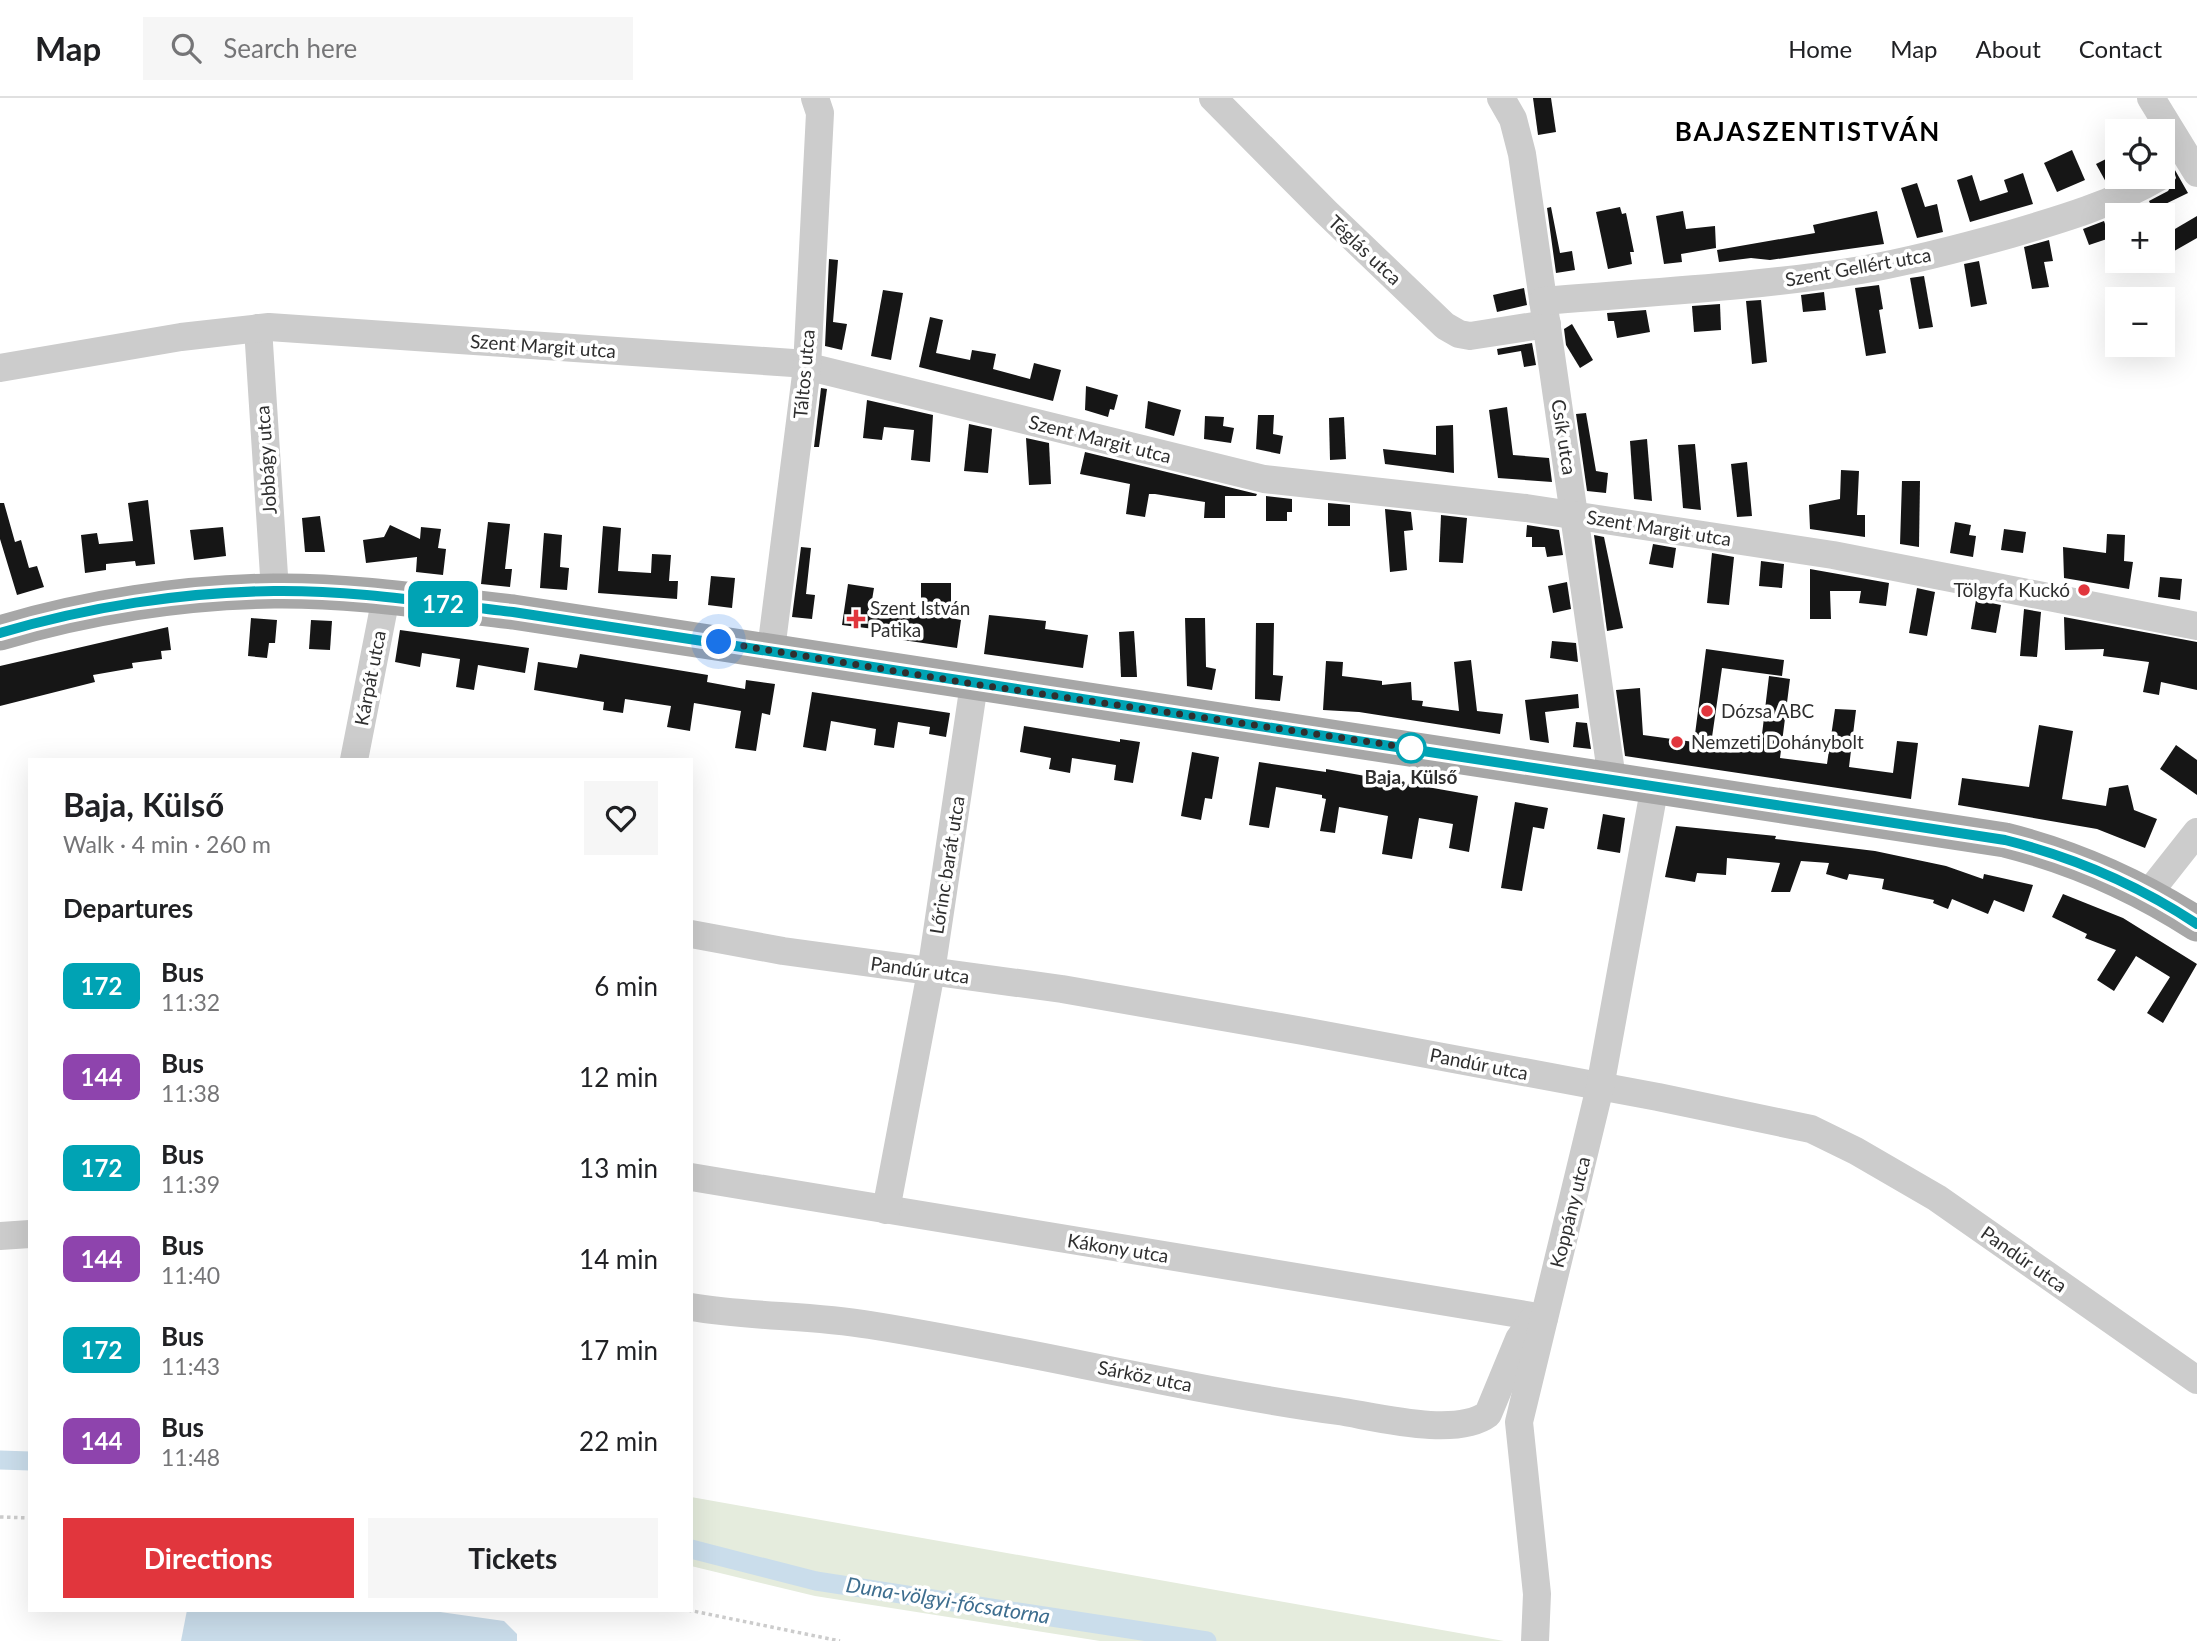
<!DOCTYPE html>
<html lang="en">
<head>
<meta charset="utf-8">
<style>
	body { margin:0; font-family:Lato,sans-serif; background:#f6f6f6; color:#202124; height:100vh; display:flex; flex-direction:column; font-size:26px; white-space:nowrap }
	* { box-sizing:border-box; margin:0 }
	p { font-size:23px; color:#757577 }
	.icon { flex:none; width:38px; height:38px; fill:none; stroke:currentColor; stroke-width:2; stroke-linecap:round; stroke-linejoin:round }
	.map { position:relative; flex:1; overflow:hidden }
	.side { position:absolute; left:28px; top:660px; width:665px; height:854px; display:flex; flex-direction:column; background:#fff; border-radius:0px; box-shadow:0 7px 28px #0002 }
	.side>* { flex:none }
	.badge { padding:0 14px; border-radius:10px; font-size:24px; line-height:46px }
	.fabs { position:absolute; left:2105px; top:21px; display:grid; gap:14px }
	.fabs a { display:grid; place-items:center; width:70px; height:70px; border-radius:0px; background:#fff; box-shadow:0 7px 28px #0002; font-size:35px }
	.you { position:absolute; width:35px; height:35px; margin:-18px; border:5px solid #fff; border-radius:50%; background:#1a73e8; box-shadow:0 0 0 10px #1a73e833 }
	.map>.badge { position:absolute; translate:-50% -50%; box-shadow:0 0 0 4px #fff }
	h2 { padding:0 35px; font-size:26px; line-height:63px }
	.round { display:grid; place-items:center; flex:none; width:74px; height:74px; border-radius:0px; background:#f6f6f6 }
	.head { display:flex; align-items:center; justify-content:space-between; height:119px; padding:0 35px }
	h1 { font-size:33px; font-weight:700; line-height:52px }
	.action { display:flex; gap:14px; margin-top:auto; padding:14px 35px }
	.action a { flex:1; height:80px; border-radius:0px; background:#e1363d; color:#fff; font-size:28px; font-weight:700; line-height:80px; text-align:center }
	.action a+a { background:#f6f6f6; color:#202124 }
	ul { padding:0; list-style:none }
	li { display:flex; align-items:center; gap:21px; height:91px; padding:0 35px }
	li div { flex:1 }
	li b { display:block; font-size:26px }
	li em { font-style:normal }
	li .badge { min-width:77px; font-weight:700; text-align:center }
	header { display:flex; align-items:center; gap:42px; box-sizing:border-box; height:98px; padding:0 35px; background:#fff; border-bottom:2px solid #e0e0e0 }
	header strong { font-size:33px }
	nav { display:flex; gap:38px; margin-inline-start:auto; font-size:24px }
	.search { width:490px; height:63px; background:#f6f6f6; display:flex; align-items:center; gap:18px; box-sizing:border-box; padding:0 24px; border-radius:0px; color:#757577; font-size:26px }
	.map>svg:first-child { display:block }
</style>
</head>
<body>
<header>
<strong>Map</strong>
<div class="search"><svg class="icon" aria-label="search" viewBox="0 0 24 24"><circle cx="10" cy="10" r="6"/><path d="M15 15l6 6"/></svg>Search here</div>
<nav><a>Home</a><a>Map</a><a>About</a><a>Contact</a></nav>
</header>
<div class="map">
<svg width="2197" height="1543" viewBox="0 0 2197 1543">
	<rect width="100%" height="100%" fill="#fff"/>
	<polygon fill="#e5ecdd" points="691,1399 1504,1543 1100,1543 815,1498 691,1468"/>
	<polygon fill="#caddeb" points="187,1512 426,1512 504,1523 517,1536 517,1543 181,1543"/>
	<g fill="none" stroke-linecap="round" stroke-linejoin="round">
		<g stroke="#caddeb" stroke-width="19">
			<polyline points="0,1362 30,1363"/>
			<polyline points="691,1451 816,1483 1207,1543"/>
		</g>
	</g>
	<g fill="#161616">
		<polygon points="1533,0 1551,0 1556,34 1538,37"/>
		<polygon points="2163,51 2188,95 2153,112 2149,103 2168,93 2176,80 2173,70 2163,63"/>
		<polygon points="2072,52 2085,82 2057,94 2044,65"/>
		<polygon points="2118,55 2118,81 2107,86 2096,66"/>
		<polygon points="2023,75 2033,106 1970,124 1957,82 1972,77 1980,103 2008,94 2004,82"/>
		<polygon points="1917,85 1925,109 1937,106 1943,134 1917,140 1901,90"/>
		<polygon points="1551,109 1560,155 1572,153 1575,172 1556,175 1547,110"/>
		<polygon points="1620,109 1622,116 1626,115 1634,154 1630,154 1632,166 1608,171 1596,114"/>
		<polygon points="1683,113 1686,131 1715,128 1716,150 1681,156 1682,164 1664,166 1656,118"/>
		<polygon points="1877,113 1884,146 1770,162 1751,160 1719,164 1717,152 1815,135 1813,127"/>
		<polygon points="2197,118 2197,140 2169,156 2163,145 2163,138"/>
		<polygon points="2104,123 2110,140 2089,147 2083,131"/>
		<polygon points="2049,142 2053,163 2044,164 2049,189 2032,191 2024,149"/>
		<polygon points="829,161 838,162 833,224 847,226 842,252 825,248"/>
		<polygon points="1979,163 1987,206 1971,209 1964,166"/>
		<polygon points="1924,178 1933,229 1919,231 1910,180"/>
		<polygon points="1879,187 1883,211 1879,212 1886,255 1866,258 1855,190"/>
		<polygon points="1524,190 1527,207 1497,214 1493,197"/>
		<polygon points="883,192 903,195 891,262 871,258"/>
		<polygon points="1824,194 1826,212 1803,214 1801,197"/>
		<polygon points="1761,202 1767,264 1752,266 1746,203"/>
		<polygon points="1720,206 1721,232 1694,234 1692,208"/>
		<polygon points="1646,212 1650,234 1617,240 1614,223 1608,223 1607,215"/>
		<polygon points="930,219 943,222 936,255 970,262 972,252 996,256 993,271 1030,281 1034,265 1061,272 1053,303 919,269"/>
		<polygon points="1572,226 1593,262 1580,270 1566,247 1564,231"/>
		<polygon points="1532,245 1536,267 1524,269 1521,253 1498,257 1497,251"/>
		<polygon points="1086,288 1118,297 1114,312 1110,311 1108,319 1085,312"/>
		<polygon points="821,290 827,291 819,349 814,349"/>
		<polygon points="867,302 933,317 930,364 911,362 914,332 884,329 882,342 863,340"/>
		<polygon points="1148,303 1181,312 1174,338 1145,330"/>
		<polygon points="1507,309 1513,357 1549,360 1552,384 1498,380 1489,312"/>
		<polygon points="1586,315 1596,373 1608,375 1606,395 1587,393 1576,316"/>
		<polygon points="1258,317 1274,317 1273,336 1283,338 1280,356 1256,351"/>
		<polygon points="1205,318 1224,319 1223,328 1234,330 1231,345 1204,341"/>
		<polygon points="1344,319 1346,361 1330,362 1329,320"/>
		<polygon points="969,326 992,331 988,375 964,373"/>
		<polygon points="1453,327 1454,375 1385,366 1383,351 1436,357 1436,328"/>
		<polygon points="1026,340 1049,345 1051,386 1029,387"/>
		<polygon points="1647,341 1652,403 1634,401 1630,343"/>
		<polygon points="1695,346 1701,412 1683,410 1678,347"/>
		<polygon points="1085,354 1257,396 1256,398 1225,398 1225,420 1204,420 1205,404 1155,396 1149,396 1145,419 1126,416 1130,386 1080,376"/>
		<polygon points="1747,364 1752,418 1737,419 1731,366"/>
		<polygon points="1841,372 1859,373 1857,417 1865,417 1865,439 1810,431 1809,407 1840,401"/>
		<polygon points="1902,383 1920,383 1919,449 1900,446"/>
		<polygon points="1266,398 1292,401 1292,414 1287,414 1287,423 1266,423"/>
		<polygon points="148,402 155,466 136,468 135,463 106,466 106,472 85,475 81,437 97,435 99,446 133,443 128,405"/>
		<polygon points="0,405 4,405 15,444 21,442 29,470 37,468 44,489 17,497 0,441"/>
		<polygon points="1328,405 1350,407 1350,428 1328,428"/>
		<polygon points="1385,411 1411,414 1413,432 1404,433 1407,472 1390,474"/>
		<polygon points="1441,417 1467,420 1463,465 1439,464"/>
		<polygon points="320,418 325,454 305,454 302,420"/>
		<polygon points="488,424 510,426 505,471 512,471 510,489 481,486"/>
		<polygon points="1955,424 1971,427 1969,437 1976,438 1973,459 1950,455"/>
		<polygon points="390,427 420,441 421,429 441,431 438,450 446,451 443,477 416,474 417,459 366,465 363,442 384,439"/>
		<polygon points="1527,427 1559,432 1563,457 1547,459 1545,449 1532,449 1532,439 1526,439"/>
		<polygon points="603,428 621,430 618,473 651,475 652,456 671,457 669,483 678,483 677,501 598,495"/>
		<polygon points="223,429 226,458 194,462 190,432"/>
		<polygon points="2004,431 2026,434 2023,455 2001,452"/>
		<polygon points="544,435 562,437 560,469 569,470 567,492 540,490"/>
		<polygon points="2107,436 2125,437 2124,463 2133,464 2129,491 2064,480 2063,449 2106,455"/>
		<polygon points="1594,437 1604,439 1623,530 1607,533"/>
		<polygon points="1653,446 1676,450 1673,470 1649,466"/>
		<polygon points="801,449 811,450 806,496 815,497 812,521 792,519"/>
		<polygon points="1712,455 1734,459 1729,507 1707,505"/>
		<polygon points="1761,463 1784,466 1782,490 1759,488"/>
		<polygon points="1810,471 1889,485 1886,508 1859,505 1861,493 1830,493 1831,521 1810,521"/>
		<polygon points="711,478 735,480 732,510 708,507"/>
		<polygon points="2160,479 2182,481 2180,502 2158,499"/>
		<polygon points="1567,484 1571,511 1553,515 1548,488"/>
		<polygon points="921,485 951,485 951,520 961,522 957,550 889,540 890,533 842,527 848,486 874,490 871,508 921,515"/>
		<polygon points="1917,490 1935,494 1927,538 1909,535"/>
		<polygon points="1976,502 2001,507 1996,535 1971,531"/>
		<polygon points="2024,511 2041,514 2037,559 2020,558"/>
		<polygon points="989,517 1046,523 1045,531 1088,537 1083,570 984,556"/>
		<polygon points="2064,519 2197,544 2197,592 2161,584 2159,597 2143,594 2149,564 2103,558 2104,551 2065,552"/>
		<polygon points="251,520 277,522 275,545 269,545 267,560 248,558"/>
		<polygon points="1185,520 1205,520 1206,569 1216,571 1212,592 1187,588"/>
		<polygon points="311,522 332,523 330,552 309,551"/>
		<polygon points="1256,525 1274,525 1273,577 1283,578 1280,603 1255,601"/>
		<polygon points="168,529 171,552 161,553 162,561 132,565 133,570 93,577 95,584 0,608 0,568"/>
		<polygon points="400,532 529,550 525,575 478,567 474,592 456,589 460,561 422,555 420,569 395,564"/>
		<polygon points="1134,533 1137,579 1121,579 1119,534"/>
		<polygon points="1552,543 1576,545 1578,564 1550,560"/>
		<polygon points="1706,551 1784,562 1782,578 1722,570 1711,646 1760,653 1769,578 1790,581 1780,660 1827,666 1835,611 1856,612 1849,669 1893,675 1897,643 1918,645 1911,701 1625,658 1616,592 1640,590 1643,637 1694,644"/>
		<polygon points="580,556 708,577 707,584 745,591 746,582 775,586 770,617 762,615 756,653 735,650 741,613 694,605 690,633 667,629 671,608 625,601 623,615 603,612 604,604 534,592 538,564 577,570"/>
		<polygon points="1471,562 1477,613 1503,616 1500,636 1359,614 1323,612 1326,563 1343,564 1342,578 1382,583 1382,587 1411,584 1412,602 1423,603 1422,608 1459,613 1454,564"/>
		<polygon points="812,594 950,615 946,639 929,636 930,629 898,624 894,650 874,647 876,631 831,623 826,653 803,649"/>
		<polygon points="1578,596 1579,610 1545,614 1549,645 1530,642 1525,602"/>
		<polygon points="1576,624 1587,625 1591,651 1573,649"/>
		<polygon points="2039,627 2073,633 2062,701 2106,708 2109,690 2128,687 2134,712 2157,721 2145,750 2097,731 1958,707 1962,680 2029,689"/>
		<polygon points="1024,628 1120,644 1120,641 1140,644 1133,685 1114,682 1116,667 1072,660 1070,675 1049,671 1051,660 1020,654"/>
		<polygon points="2176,647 2197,662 2197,697 2160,671"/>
		<polygon points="1192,654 1219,659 1212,701 1205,700 1201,722 1181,718"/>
		<polygon points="1259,664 1326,674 1326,671 1478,698 1469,754 1449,750 1453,726 1419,720 1412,761 1382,756 1388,718 1339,709 1335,735 1320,733 1326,701 1322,700 1322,697 1276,689 1269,730 1249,727"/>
		<polygon points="1515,704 1548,710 1544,731 1533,729 1522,793 1501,790"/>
		<polygon points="1603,716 1625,720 1620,755 1597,751"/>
		<polygon points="1676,728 1776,738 1775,741 1875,753 1946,768 1983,781 1984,776 2033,787 2024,814 1994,802 1988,816 1952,801 1948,811 1933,805 1934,802 1882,791 1884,781 1849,776 1847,782 1826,776 1829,765 1801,763 1790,794 1771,794 1780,765 1727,760 1726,777 1697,775 1695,784 1665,779"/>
		<polygon points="2063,796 2123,820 2197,866 2163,925 2147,915 2170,879 2136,858 2114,893 2097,882 2116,852 2085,840 2087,836 2052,819"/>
	</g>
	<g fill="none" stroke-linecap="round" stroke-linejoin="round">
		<g stroke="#ccc" stroke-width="3.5" stroke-dasharray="3.5 3.5" stroke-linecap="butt">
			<polyline points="0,1419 30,1420"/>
			<polyline points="688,1512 840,1543"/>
		</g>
		<g stroke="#ccc" stroke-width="28">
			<polyline points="1213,0 1326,114 1445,228 1459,236 1470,238 1547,226"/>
			<polyline points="1501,0 1513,21 1522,56 1612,681"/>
			<polyline points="2151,0 2197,75"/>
			<path d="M1543 203C1649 194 1756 189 1861 172 1912 163 1961 150 2011 136 2062 121 2113 106 2159 79"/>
			<polyline points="258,230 275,493"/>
			<polyline points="0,270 181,239 269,229 793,265 1264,381 1526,410 1833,457 2197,528"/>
			<polyline points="771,552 807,269 820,15 815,0"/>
			<polyline points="354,662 386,499"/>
			<polyline points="2148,796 2197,734"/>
			<polyline points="691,836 783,853 1062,891 1303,933 1658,999 1811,1031 1856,1053 1937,1100 2197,1282"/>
			<polyline points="691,1079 1544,1220"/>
			<polyline points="886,1112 931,874 974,586"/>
			<polyline points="0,1138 30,1136"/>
			<path d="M691 1209C750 1219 811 1217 870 1227 1027 1252 1181 1291 1338 1313 1377 1319 1456 1340 1488 1316L1519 1241 1535 1219"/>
			<polyline points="1535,1543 1537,1496 1519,1324 1600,989 1655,687"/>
		</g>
		<path stroke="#a7a7a7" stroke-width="35" d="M0 535C87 509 183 494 274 493 354 492 434 505 513 514L2005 742C2073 759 2138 788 2197 826"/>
	</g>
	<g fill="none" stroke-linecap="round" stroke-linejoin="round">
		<defs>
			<path id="line" d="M0 535C87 509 183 494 274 493 354 492 433 505 513 514L2005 742C2073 759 2138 787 2197 826"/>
		</defs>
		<use href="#line" stroke="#fff" stroke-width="16"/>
		<use href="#line" stroke="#00a3b4" stroke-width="10"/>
		<polyline stroke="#2f2f2f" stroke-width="7" stroke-dasharray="0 12.6" points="719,544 974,586 1411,650"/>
	</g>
	<g fill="#e1363d" stroke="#fff" stroke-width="2.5">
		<circle cx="2084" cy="492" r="7"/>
		<path d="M852.5 510.5h7v7h7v7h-7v7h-7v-7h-7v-7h7z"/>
		<circle cx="1707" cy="613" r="7"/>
		<circle cx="1677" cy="644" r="7"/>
	</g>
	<circle fill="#fff" stroke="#00a3b4" stroke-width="3.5" cx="1411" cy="650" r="14"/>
	<g text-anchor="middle" stroke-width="7" stroke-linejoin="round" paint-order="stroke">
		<g font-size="19" fill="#2f2f2f" stroke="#fff">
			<text transform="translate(1365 152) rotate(43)" y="7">Téglás utca</text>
			<text transform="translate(1858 169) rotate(-10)" y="7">Szent Gellért utca</text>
			<text transform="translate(543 248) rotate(4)" y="7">Szent Margit utca</text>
			<text transform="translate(804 276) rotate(-85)" y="7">Táltos utca</text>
			<text transform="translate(1564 339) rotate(81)" y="7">Csík utca</text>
			<text transform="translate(1100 341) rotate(14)" y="7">Szent Margit utca</text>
			<text transform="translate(266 362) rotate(-94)" y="7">Jobbágy utca</text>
			<text transform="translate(1659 430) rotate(9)" y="7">Szent Margit utca</text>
			<text transform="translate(370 580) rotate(-79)" y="7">Kárpát utca</text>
			<text transform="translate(947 767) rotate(-81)" y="7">Lőrinc barát utca</text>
			<text transform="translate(920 872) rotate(8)" y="7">Pandúr utca</text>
			<text transform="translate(1479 966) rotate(11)" y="7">Pandúr utca</text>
			<text transform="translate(1570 1114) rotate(-76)" y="7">Koppány utca</text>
			<text transform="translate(1118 1150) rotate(9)" y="7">Kákony utca</text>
			<text transform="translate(2024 1161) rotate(35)" y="7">Pandúr utca</text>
			<text transform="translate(1145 1278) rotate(11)" y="7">Sárköz utca</text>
		</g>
		<g font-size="19" fill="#2f2f2f" stroke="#fff" text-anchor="start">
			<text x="2070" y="499" text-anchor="end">Tölgyfa Kuckó</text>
			<text x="870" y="517">Szent István<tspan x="870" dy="22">Patika</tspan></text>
			<text x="1721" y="620">Dózsa ABC</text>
			<text x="1691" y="651">Nemzeti Dohánybolt</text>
		</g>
		<g font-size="19" font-weight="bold" fill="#2f2f2f" stroke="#fff">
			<text x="1411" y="686">Baja, Külső</text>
		</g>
		<g font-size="21" font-style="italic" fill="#3e6e8f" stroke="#fff">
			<text transform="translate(948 1503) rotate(9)" y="7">Duna-völgyi-főcsatorna</text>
		</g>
		<g font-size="26" font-weight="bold" letter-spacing="2" fill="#000" stroke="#fff">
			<text x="1808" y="43">BAJASZENTISTVÁN</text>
		</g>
	</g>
</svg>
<div class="fabs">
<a><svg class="icon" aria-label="locate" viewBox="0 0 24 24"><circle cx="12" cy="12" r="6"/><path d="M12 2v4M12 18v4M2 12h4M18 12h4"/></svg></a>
<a>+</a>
<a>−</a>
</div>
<div class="you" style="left:719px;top:544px"></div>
<b class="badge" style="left:443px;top:506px;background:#00a3b4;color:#fff">172</b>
<section class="side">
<div class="head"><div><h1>Baja, Külső</h1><p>Walk · 4 min · 260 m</p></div><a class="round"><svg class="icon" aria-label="heart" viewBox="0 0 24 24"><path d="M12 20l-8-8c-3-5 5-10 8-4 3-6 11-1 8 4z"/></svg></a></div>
<h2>Departures</h2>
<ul>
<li><span class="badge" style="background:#00a3b4;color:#fff">172</span><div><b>Bus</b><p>11:32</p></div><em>6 min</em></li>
<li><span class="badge" style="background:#8e44ad;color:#fff">144</span><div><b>Bus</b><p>11:38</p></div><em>12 min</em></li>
<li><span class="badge" style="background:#00a3b4;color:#fff">172</span><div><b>Bus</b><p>11:39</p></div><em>13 min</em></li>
<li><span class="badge" style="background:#8e44ad;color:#fff">144</span><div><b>Bus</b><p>11:40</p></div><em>14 min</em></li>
<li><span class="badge" style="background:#00a3b4;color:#fff">172</span><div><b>Bus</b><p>11:43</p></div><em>17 min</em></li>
<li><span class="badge" style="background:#8e44ad;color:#fff">144</span><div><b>Bus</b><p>11:48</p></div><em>22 min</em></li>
</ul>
<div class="action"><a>Directions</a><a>Tickets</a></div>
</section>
</div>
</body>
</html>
